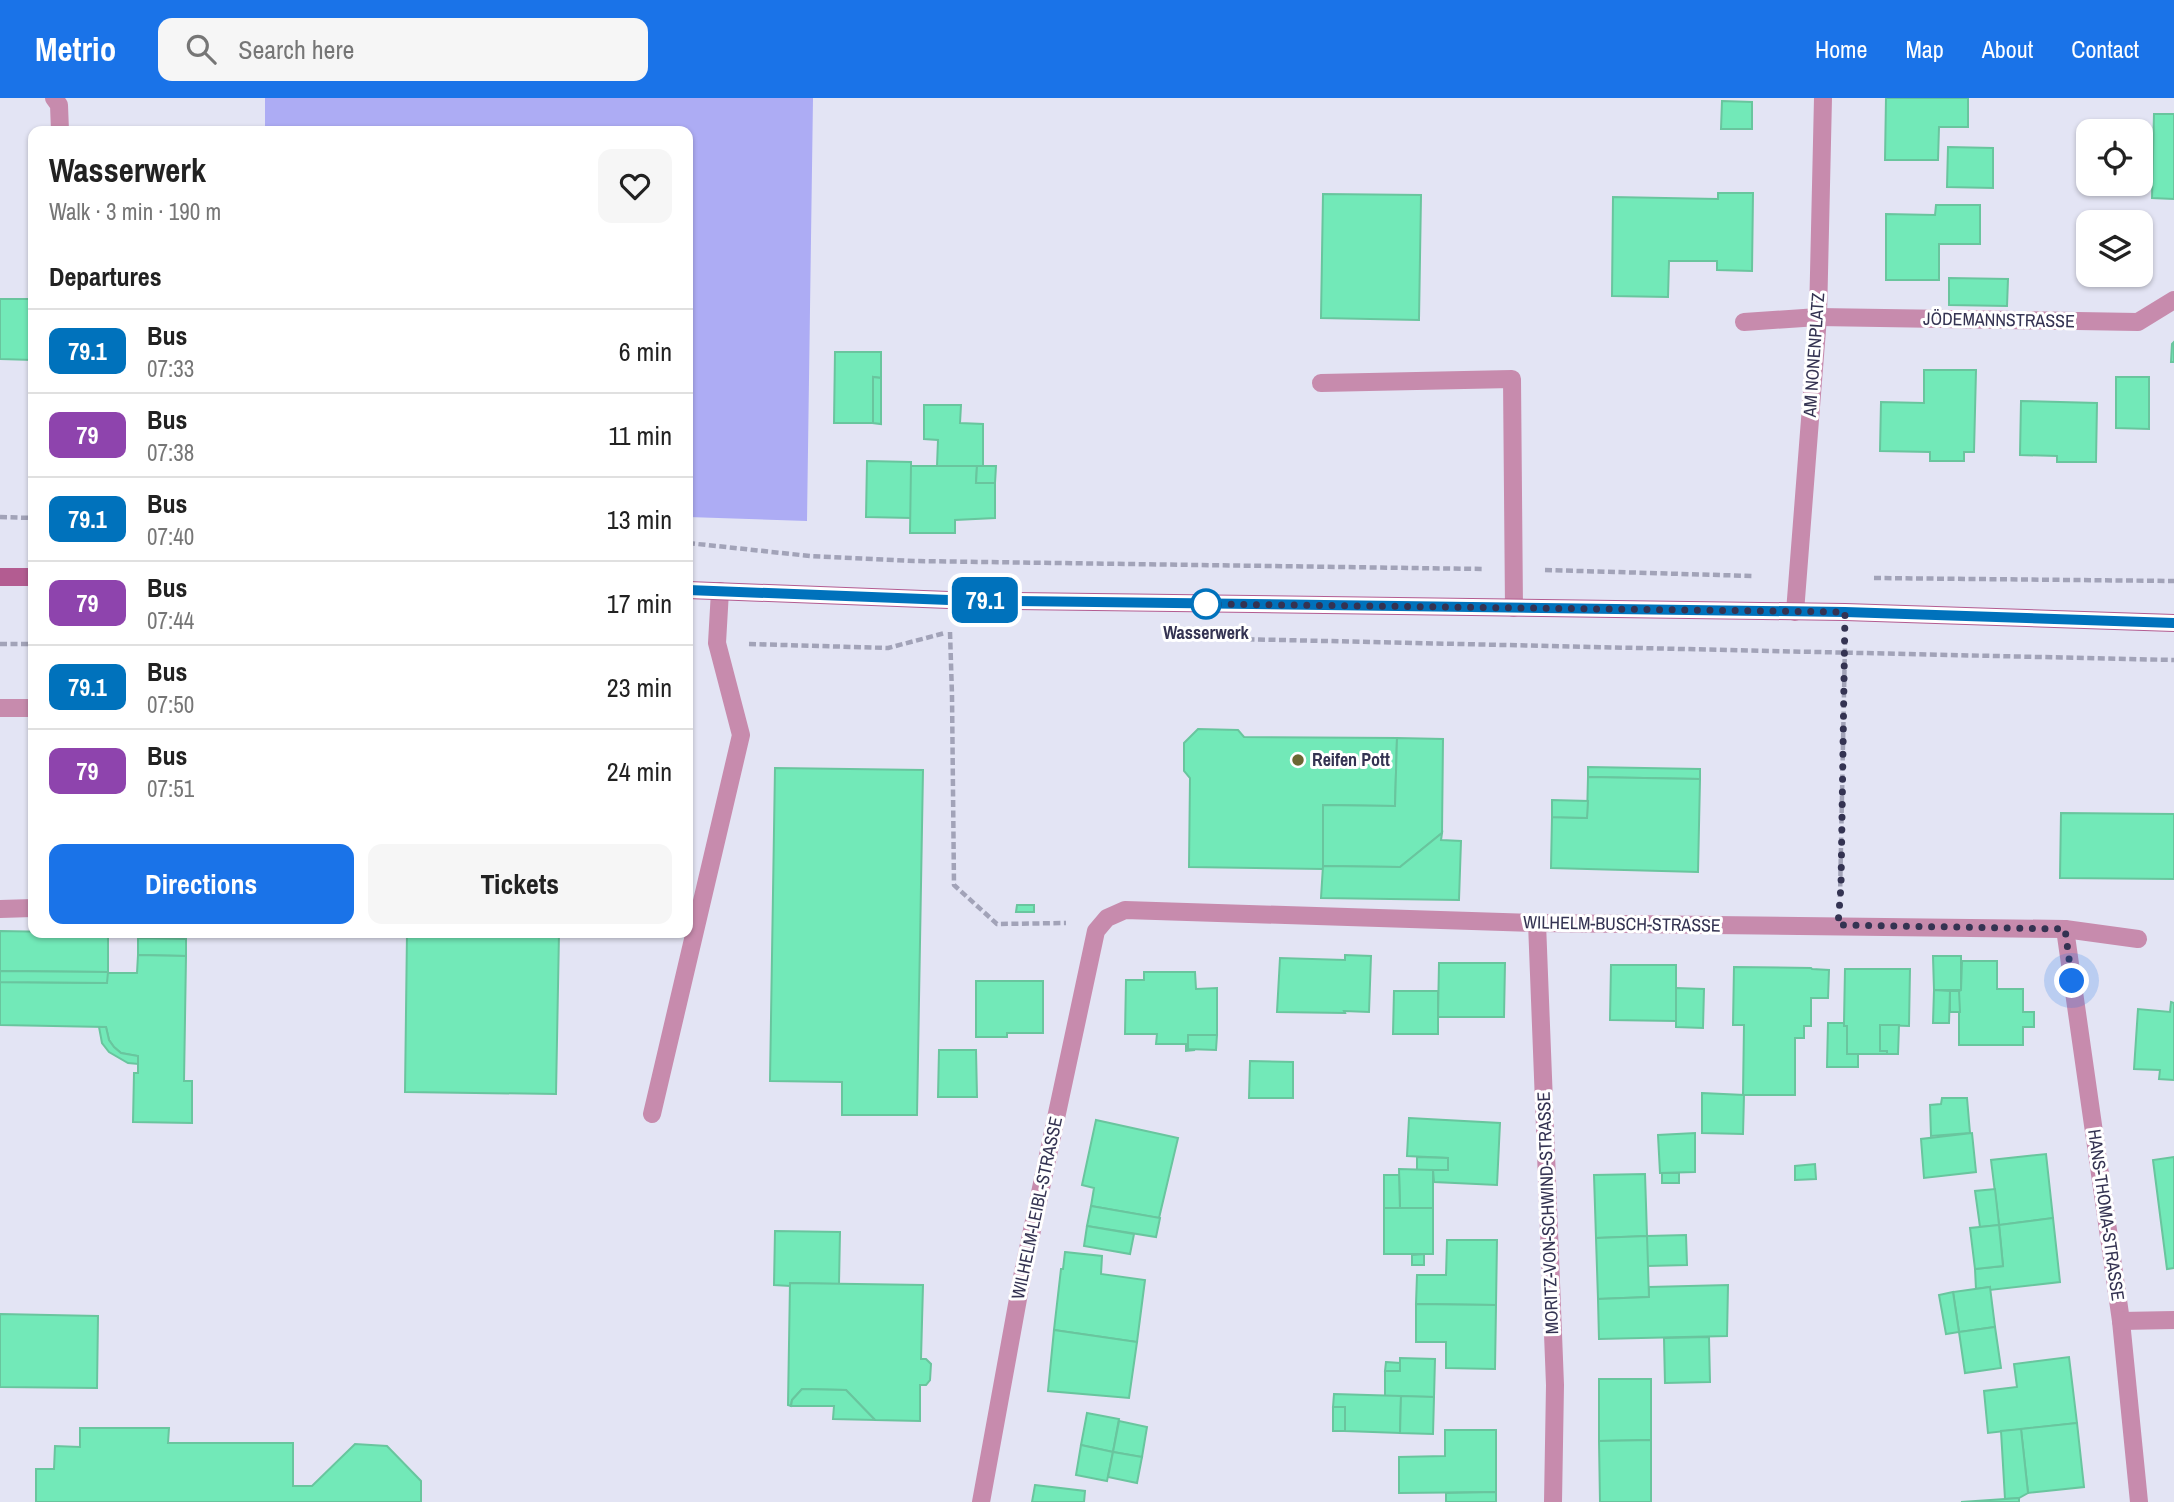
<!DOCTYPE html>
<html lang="en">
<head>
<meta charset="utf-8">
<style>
	body { margin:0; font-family:"Archivo Narrow",sans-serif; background:#f6f6f6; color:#222; height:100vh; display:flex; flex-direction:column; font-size:26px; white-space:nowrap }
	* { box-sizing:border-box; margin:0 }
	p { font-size:23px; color:#767676 }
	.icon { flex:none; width:38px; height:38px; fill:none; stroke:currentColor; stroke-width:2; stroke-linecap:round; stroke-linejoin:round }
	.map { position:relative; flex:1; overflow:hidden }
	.sheet { position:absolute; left:28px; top:28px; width:665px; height:812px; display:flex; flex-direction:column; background:#fff; border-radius:14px; box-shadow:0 2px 5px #0004 }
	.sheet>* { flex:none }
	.badge { padding:0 14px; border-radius:10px; font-size:24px; line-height:46px }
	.tools { position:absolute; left:2076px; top:21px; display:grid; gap:14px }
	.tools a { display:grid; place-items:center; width:77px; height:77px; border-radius:14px; background:#fff; box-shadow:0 2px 5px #0004; font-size:35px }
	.you { position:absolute; width:35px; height:35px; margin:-18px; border:5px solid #fff; border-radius:50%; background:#1a73e8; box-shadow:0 0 0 10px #1a73e833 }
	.map>.badge { position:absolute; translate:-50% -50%; box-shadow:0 0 0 4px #fff }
	h2 { padding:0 21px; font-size:26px; line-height:63px }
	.round { display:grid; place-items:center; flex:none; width:74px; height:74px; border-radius:14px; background:#f6f6f6 }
	.summary { display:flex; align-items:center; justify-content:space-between; height:119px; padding:0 21px }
	h1 { font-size:33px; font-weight:800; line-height:52px }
	.primary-button { display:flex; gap:14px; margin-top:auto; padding:14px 21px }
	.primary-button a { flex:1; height:80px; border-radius:14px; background:#1a73e8; color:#fff; font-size:28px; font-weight:800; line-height:80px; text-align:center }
	.primary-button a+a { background:#f6f6f6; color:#222 }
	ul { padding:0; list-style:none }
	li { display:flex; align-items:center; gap:21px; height:84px; padding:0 21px; border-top:2px solid #e0e0e0 }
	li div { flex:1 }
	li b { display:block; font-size:26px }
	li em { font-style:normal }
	li .badge { min-width:77px; font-weight:700; text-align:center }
	header { display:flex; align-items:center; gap:42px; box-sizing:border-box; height:98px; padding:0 35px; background:#1a73e8; color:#fff }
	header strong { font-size:33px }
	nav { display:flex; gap:38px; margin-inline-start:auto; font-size:24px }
	.search { width:490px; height:63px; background:#f6f6f6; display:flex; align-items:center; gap:18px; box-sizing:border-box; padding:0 24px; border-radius:14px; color:#767676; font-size:26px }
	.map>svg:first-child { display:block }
</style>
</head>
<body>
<header>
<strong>Metrio</strong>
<div class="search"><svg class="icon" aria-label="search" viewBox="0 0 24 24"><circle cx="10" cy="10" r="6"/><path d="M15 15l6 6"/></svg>Search here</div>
<nav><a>Home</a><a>Map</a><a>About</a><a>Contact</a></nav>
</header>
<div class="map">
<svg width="2174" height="1404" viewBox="0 0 2174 1404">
	<rect width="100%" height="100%" fill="#e3e4f4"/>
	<polygon fill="#adacf4" points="265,0 813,0 807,423 688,419 688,33 265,33"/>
	<g fill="#72e9b8" stroke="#69c59e" stroke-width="2">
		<polygon points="1886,0 1968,0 1968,29 1939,29 1938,62 1885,62"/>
		<polygon points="1722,3 1752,4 1752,31 1721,31"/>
		<polygon points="2154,16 2174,16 2174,101 2152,100"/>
		<polygon points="1948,49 1993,50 1993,90 1947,89"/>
		<polygon points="1718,95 1753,95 1752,173 1717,172 1717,163 1669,163 1668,199 1612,198 1613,99 1718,101"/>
		<polygon points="1323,96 1421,97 1419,222 1321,220"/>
		<polygon points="1936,107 1980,107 1980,146 1939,146 1939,182 1886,182 1886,116 1935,117"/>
		<polygon points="1949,180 2008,181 2007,208 1949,207"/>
		<polygon points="0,201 33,201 33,262 0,261"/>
		<polygon points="2174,244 2174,264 2171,264 2172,246"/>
		<polygon points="835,254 881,254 881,280 873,279 873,325 834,325"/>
		<polygon points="1924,272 1976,272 1974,354 1964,354 1964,363 1930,363 1930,354 1880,353 1881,304 1924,305"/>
		<polygon points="873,279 881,280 881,326 873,325"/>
		<polygon points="2116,279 2149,279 2149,331 2116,330"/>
		<polygon points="2021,303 2097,305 2096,364 2057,364 2057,358 2020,357"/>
		<polygon points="924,307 961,307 960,325 983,326 983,368 937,368 938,342 924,341"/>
		<polygon points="867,363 911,364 911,420 866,419"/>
		<polygon points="911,368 977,368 976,385 995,385 995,420 955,422 955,435 910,435"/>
		<polygon points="977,368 996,368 995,385 976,385"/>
		<polygon points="1198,631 1238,632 1244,639 1397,640 1395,708 1323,707 1323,771 1189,769 1190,680 1184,673 1184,645"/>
		<polygon points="1397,640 1443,641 1442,735 1400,769 1323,768 1323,707 1395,708"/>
		<polygon points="1588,669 1700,671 1700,681 1588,679"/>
		<polygon points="775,670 923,672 917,1017 842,1017 842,984 770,983"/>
		<polygon points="1588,679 1700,681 1698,774 1551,770 1552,719 1587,720"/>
		<polygon points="1552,702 1588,703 1587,720 1552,719"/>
		<polygon points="2061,715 2174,716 2174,781 2060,780"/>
		<polygon points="1442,735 1441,742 1461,743 1459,802 1321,800 1323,768 1400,769"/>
		<polygon points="1017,807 1034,807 1034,814 1016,814"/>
		<polygon points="0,833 108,835 108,874 0,873"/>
		<polygon points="407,835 559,835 556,996 405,994"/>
		<polygon points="138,840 186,841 186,858 138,857"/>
		<polygon points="138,857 186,858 184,983 192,983 192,1025 133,1024 134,975 138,975 138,958 121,955 114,949 109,942 106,929 0,927 0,884 107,885 107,875 137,875"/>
		<polygon points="1345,857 1371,858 1369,914 1344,913 1345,915 1277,914 1280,860 1345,862"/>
		<polygon points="1933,858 1961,858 1961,892 1934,892"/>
		<polygon points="1962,863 1997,863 1997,891 2023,891 2023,914 2034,914 2034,929 2023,929 2023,947 1959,947 1959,893 1961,892"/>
		<polygon points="1439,865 1505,865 1504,919 1438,919"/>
		<polygon points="1611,867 1676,867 1676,923 1610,922"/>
		<polygon points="1734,869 1811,870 1812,871 1829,872 1828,900 1811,900 1811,928 1804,928 1804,940 1795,940 1795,997 1743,997 1744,927 1733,927"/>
		<polygon points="1845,871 1910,871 1909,928 1880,927 1880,953 1887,953 1887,956 1847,956 1847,928 1844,928 1844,925"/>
		<polygon points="0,873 108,874 107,885 0,884"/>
		<polygon points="1144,874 1195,874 1196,891 1217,890 1217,937 1188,937 1188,951 1195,952 1186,953 1186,946 1156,946 1157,936 1125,936 1126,882 1144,882"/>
		<polygon points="976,883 1043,883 1043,935 1007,935 1007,939 976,939"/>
		<polygon points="1676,890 1704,891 1703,930 1676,929"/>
		<polygon points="1934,892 1950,893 1949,925 1933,925"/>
		<polygon points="1394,893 1438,893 1438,936 1393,936"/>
		<polygon points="1950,893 1959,893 1960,914 1950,914"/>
		<polygon points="2171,904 2174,905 2174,982 2159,981 2160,972 2134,971 2138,911 2170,914"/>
		<polygon points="1828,925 1844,925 1844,928 1847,928 1847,956 1858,956 1858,969 1827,969"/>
		<polygon points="1880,927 1899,927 1898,956 1887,956 1887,953 1880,953"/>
		<polygon points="99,929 106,929 109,942 114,949 121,955 138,958 138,966 128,965 109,954 102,945"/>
		<polygon points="1188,937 1217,937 1216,952 1188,951"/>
		<polygon points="939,952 976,952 977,999 938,999"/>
		<polygon points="1250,963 1293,964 1293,1000 1249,1000"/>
		<polygon points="1702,995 1744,997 1743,1036 1702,1035"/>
		<polygon points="1942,1000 1967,1000 1970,1035 1931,1038 1930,1007 1941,1006"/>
		<polygon points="1409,1020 1500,1025 1497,1087 1434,1084 1433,1072 1448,1072 1448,1060 1407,1058"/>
		<polygon points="1096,1022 1178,1040 1159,1120 1091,1108 1094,1090 1082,1087"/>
		<polygon points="1695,1035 1695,1074 1660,1075 1658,1037"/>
		<polygon points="1972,1035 1976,1074 1924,1080 1921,1041"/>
		<polygon points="2046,1056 2053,1120 1999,1127 1991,1062"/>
		<polygon points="1417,1059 1448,1060 1448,1072 1417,1072"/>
		<polygon points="2174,1059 2174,1170 2167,1171 2153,1062"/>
		<polygon points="1815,1066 1816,1081 1795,1082 1795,1068"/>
		<polygon points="1399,1071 1433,1072 1433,1110 1400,1110"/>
		<rect x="1662" y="1075" width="17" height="10"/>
		<polygon points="1645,1076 1647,1138 1596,1140 1594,1077"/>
		<polygon points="1384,1077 1399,1077 1400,1110 1384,1110"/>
		<polygon points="1995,1091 1999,1127 1980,1129 1975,1093"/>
		<polygon points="1091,1108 1160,1120 1156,1139 1087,1128"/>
		<rect x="1384" y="1110" width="49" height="46"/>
		<polygon points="2053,1120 2060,1184 1990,1192 1990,1189 1976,1191 1975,1171 2003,1168 1999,1127"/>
		<polygon points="1999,1127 2003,1168 1975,1171 1970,1130"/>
		<polygon points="1087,1128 1134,1136 1130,1156 1084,1148"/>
		<polygon points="775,1133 840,1134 839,1186 790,1185 790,1188 774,1187"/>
		<polygon points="1686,1137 1687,1167 1647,1168 1647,1138"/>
		<polygon points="1647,1138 1649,1199 1598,1201 1596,1140"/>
		<polygon points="1447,1142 1497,1142 1496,1207 1416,1206 1417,1177 1446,1177"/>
		<polygon points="1065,1154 1102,1158 1101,1176 1145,1182 1137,1244 1054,1232 1061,1171 1063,1171"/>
		<polygon points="1424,1156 1424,1167 1412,1167 1412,1157"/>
		<polygon points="790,1185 923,1187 921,1261 926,1261 931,1266 930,1282 926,1287 920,1287 920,1323 875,1322 846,1292 802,1291 792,1302 791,1308 788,1307"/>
		<polygon points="1728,1187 1727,1238 1599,1241 1598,1201 1649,1199 1649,1189"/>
		<polygon points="1990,1189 1995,1229 1959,1234 1953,1194"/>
		<polygon points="1953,1194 1959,1234 1946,1236 1939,1197"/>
		<polygon points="1416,1206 1496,1207 1495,1271 1446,1270 1446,1244 1416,1244"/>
		<polygon points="0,1216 98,1218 97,1290 0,1289"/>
		<polygon points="1995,1229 2001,1270 1965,1275 1959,1234"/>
		<polygon points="1054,1232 1137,1244 1129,1300 1048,1293"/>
		<polygon points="1709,1239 1710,1284 1665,1285 1664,1240"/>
		<polygon points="2069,1259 2077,1325 1988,1335 1984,1293 2017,1289 2014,1266"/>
		<polygon points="1400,1260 1435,1261 1434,1299 1385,1298 1385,1273 1400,1273"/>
		<polygon points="1386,1264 1400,1265 1400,1273 1385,1273"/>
		<polygon points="1599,1281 1651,1281 1651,1342 1599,1343"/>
		<polygon points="802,1291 846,1292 875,1322 833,1321 834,1308 791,1308 792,1302"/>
		<polygon points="1334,1296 1401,1298 1400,1335 1345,1333 1345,1309 1333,1309"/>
		<polygon points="1401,1298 1434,1299 1433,1336 1400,1335"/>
		<rect x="1333" y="1309" width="12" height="24"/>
		<polygon points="1087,1315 1119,1321 1113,1354 1081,1347"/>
		<polygon points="1119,1323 1147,1329 1142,1359 1113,1354"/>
		<polygon points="2077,1325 2084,1389 2028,1395 2021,1331"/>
		<polygon points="80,1330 169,1330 168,1345 293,1345 293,1388 312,1388 355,1346 387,1348 421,1383 421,1404 36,1404 36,1371 54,1371 55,1348 80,1349"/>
		<polygon points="2021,1331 2028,1395 2019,1400 2005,1401 2001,1333"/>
		<polygon points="1445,1332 1496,1332 1496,1394 1399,1395 1399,1359 1445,1358"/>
		<polygon points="1651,1342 1651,1404 1600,1404 1599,1343"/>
		<polygon points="1081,1347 1113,1354 1107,1383 1076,1377"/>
		<polygon points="1113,1354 1142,1359 1137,1385 1108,1379"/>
		<polygon points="1035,1387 1085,1393 1084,1404 1032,1404"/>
		<polygon points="1496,1394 1496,1404 1446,1404 1446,1395"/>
		<polygon points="2019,1400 2019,1404 1961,1404 2005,1401"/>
	</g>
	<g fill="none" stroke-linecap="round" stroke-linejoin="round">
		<g stroke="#a2a3b8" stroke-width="4.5" stroke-dasharray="7 3.5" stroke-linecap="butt">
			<polyline points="0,419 33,420"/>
			<polyline points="688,445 810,458 914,463 1484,471"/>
			<polyline points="1545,472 1753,478"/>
			<polyline points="1874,480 2174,483"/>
			<polyline points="950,534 952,597 954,787 997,826 1066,825"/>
			<polyline points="1237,541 2174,562"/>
			<polyline points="0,546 33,546"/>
			<polyline points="749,546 888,550 945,535"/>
			<polyline points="1840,799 1845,545"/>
		</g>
		<g stroke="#c78bad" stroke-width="18">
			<polyline points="54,0 59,7 60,33"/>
			<polyline points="1744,224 1818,219"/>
			<polyline points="1321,285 1512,281 1514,510"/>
			<polyline points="0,610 33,610"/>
			<polyline points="0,811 33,810"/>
			<polyline points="652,1016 741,637 717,545 720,493"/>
		</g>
		<g stroke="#c78bad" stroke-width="18">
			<polyline points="1818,219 2138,224 2174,202"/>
			<polyline points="1795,514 1818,219 1823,0"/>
			<polyline points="1537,825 1555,1287 1553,1404"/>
			<polyline points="2065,831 2121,1223 2139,1404"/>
			<polyline points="2121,1223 2174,1222"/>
			<polyline points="981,1404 1022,1179 1096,833 1107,820 1125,812 1537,825 2065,831 2138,841"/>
		</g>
		<g stroke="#b35c91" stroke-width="18">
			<polyline points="0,479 33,479"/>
			<polyline points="688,492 949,502 1845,514 2174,525"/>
		</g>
	</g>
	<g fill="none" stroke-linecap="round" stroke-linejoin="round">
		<defs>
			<polyline id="line" points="688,492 949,502 1845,514 2174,525"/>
		</defs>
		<use href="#line" stroke="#fff" stroke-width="16"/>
		<use href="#line" stroke="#0072bc" stroke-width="10"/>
		<polyline stroke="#343352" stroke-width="7" stroke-dasharray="0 12.6" points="1206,506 1845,514 1841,788 1838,827 2065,831 2072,883"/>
	</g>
	<circle fill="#fff" stroke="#0072bc" stroke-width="3.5" cx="1206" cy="506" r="14"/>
	<circle fill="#6b6733" stroke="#fff" stroke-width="2.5" cx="1298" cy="662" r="7"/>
	<g text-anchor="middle" stroke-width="6" stroke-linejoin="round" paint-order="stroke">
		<g font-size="18" fill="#343352" stroke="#fff">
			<text transform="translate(1999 222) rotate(1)" y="6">JÖDEMANNSTRASSE</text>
			<text transform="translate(1814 257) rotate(-86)" y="6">AM NONENPLATZ</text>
			<text transform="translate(1622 826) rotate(1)" y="6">WILHELM-BUSCH-STRASSE</text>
			<text transform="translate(1037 1110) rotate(-78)" y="6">WILHELM-LEIBL-STRASSE</text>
			<text transform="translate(1548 1115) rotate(-92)" y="6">MORITZ-VON-SCHWIND-STRASSE</text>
			<text transform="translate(2106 1117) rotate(82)" y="6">HANS-THOMA-STRASSE</text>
		</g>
		<g font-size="18" font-weight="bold" fill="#343352" stroke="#fff">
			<text x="1206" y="541">Wasserwerk</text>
		</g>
		<g font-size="18" font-weight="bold" fill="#343352" stroke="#fff" text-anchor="start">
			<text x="1312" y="668">Reifen Pott</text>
		</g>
	</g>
</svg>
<div class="tools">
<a><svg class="icon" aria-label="locate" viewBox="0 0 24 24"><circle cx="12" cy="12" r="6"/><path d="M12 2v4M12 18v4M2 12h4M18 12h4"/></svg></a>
<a><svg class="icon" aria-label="layers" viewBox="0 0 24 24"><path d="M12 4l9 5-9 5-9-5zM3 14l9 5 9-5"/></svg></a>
</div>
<div class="you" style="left:2072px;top:883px"></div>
<b class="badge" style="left:985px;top:502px;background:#0072bc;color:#fff">79.1</b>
<section class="sheet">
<div class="summary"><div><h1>Wasserwerk</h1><p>Walk · 3 min · 190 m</p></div><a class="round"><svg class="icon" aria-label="heart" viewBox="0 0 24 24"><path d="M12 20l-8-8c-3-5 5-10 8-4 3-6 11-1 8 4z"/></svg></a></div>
<h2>Departures</h2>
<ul>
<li><span class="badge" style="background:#0072bc;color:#fff">79.1</span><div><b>Bus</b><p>07:33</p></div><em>6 min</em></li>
<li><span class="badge" style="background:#8e44ad;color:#fff">79</span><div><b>Bus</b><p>07:38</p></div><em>11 min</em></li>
<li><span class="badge" style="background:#0072bc;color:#fff">79.1</span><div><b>Bus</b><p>07:40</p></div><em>13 min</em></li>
<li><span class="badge" style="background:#8e44ad;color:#fff">79</span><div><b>Bus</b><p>07:44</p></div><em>17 min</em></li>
<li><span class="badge" style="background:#0072bc;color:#fff">79.1</span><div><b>Bus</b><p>07:50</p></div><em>23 min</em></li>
<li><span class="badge" style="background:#8e44ad;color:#fff">79</span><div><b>Bus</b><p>07:51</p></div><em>24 min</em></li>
</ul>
<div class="primary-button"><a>Directions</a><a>Tickets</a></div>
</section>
</div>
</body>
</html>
